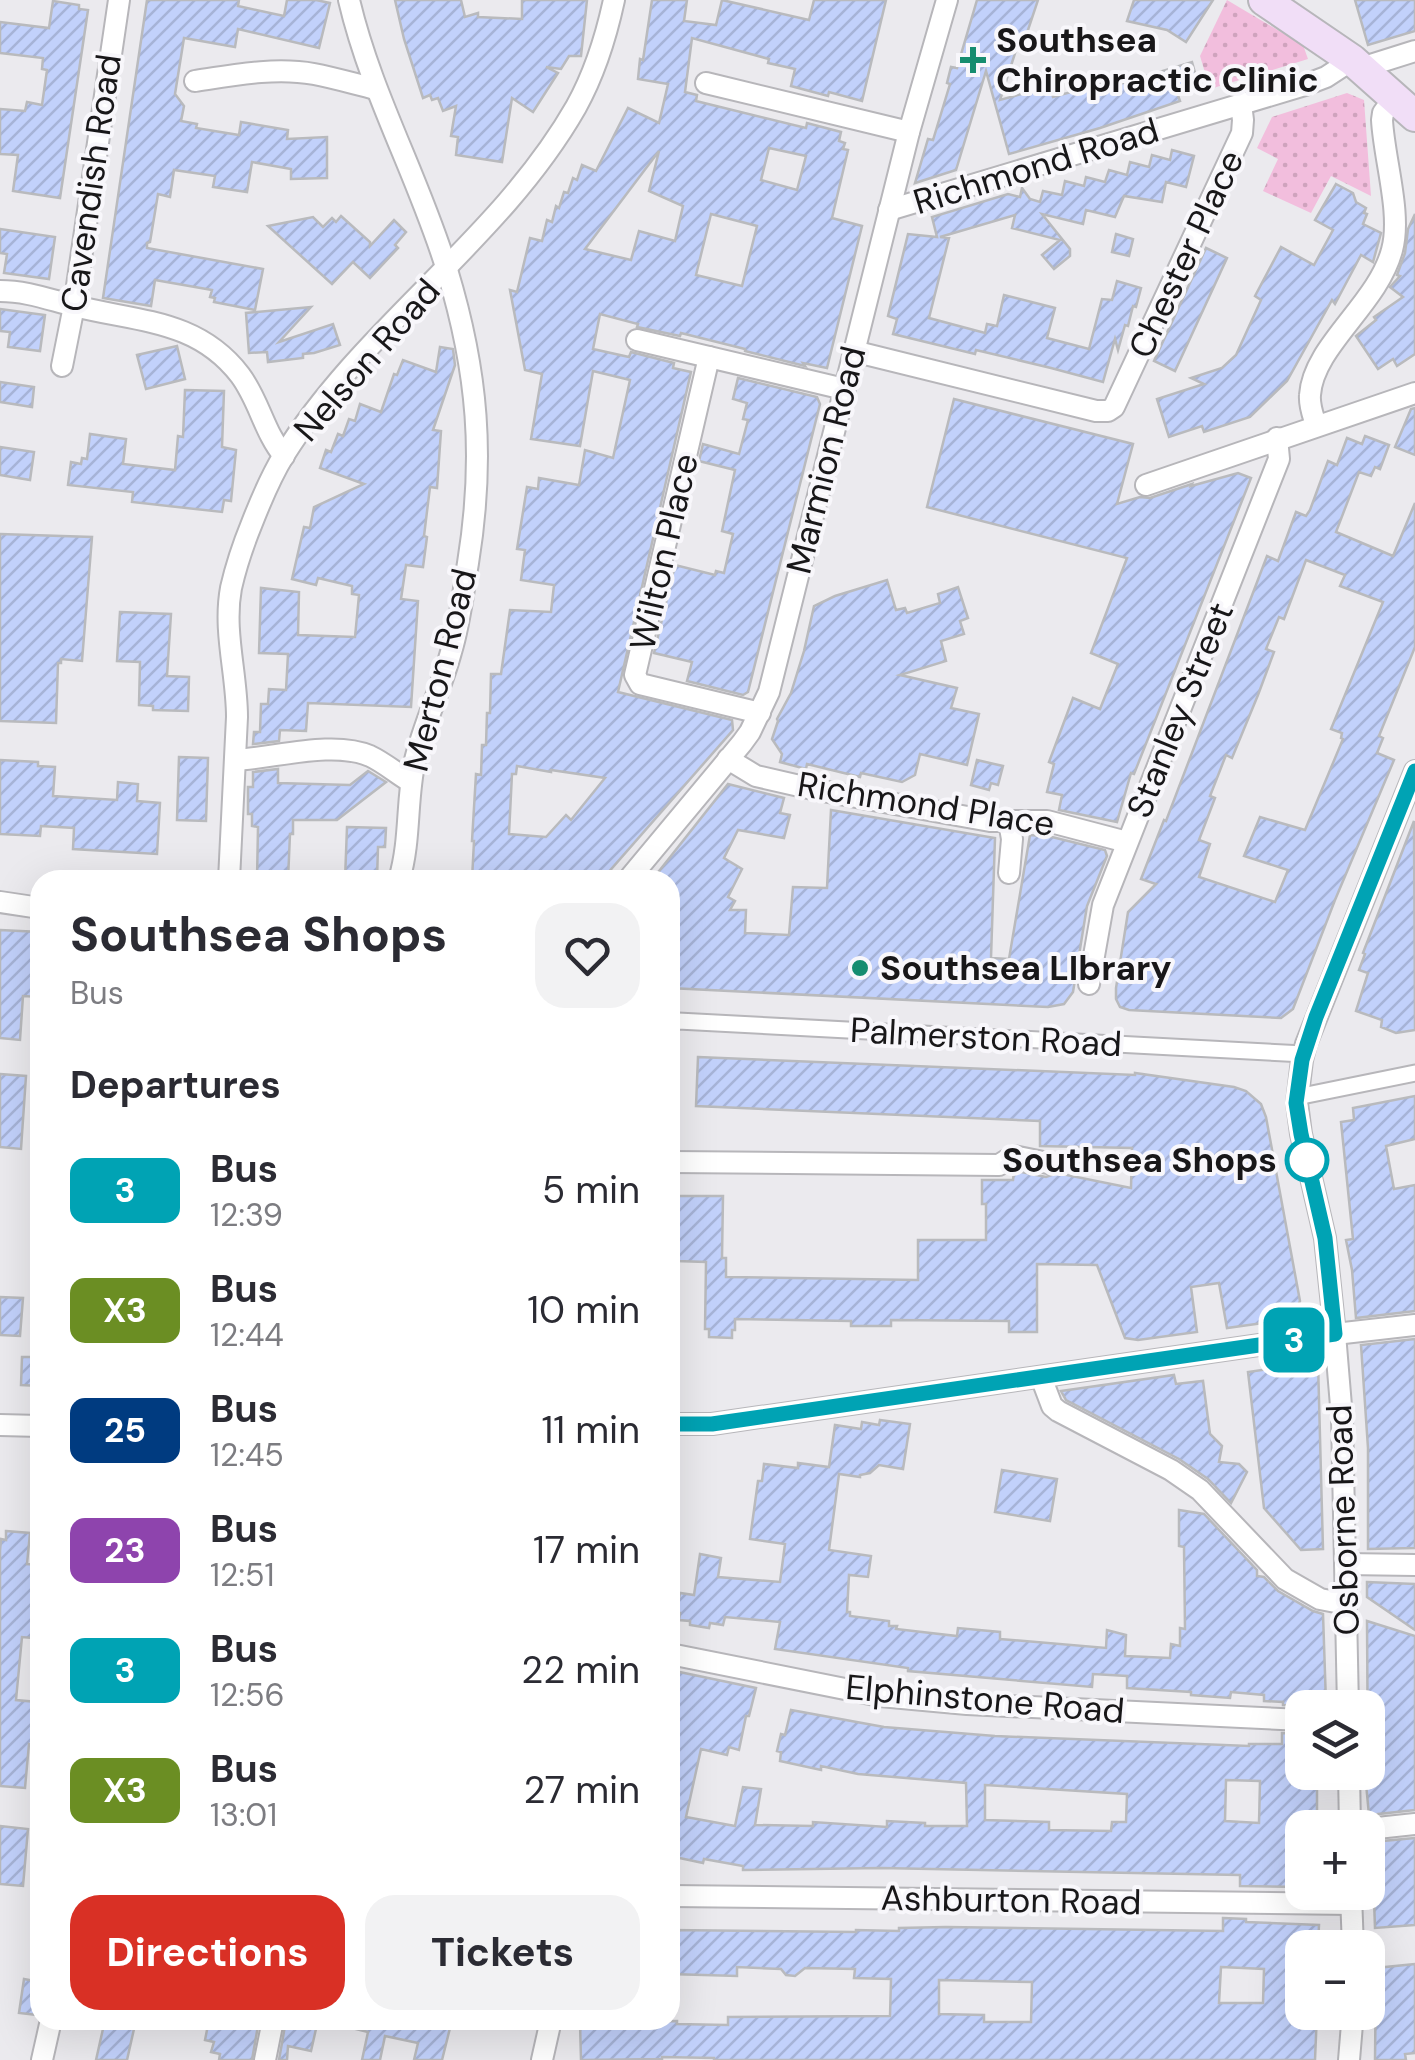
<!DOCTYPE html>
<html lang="en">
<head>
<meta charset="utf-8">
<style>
	body { margin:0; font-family:"DM Sans",sans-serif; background:#f2f2f3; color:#2b2b33; height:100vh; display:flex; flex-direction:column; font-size:38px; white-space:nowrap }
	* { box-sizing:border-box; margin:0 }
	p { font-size:32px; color:#7c7c81 }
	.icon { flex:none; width:55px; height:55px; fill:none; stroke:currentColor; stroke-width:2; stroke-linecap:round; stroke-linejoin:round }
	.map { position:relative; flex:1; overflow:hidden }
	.panel { position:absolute; left:30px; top:870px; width:650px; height:1160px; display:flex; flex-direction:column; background:#fff; border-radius:30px; box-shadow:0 10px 40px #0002 }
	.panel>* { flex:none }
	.badge { padding:0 20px; border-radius:15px; font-size:35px; line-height:65px }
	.fabs { position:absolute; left:1285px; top:1690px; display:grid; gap:20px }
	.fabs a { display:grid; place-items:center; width:100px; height:100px; border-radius:20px; background:#fff; box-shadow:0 10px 40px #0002; font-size:50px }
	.map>.badge { position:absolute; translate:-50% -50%; box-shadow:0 0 0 5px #fff }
	h2 { padding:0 40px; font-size:38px; line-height:90px }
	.round { display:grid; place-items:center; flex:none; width:105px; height:105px; border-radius:30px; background:#f2f2f3 }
	.headline { display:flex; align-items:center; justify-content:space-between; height:170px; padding:0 40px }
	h1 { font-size:48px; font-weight:700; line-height:75px }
	.button { display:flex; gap:20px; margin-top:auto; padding:20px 40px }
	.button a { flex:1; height:115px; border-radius:30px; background:#d93025; color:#fff; font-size:40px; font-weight:700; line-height:115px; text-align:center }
	.button a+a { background:#f2f2f3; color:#2b2b33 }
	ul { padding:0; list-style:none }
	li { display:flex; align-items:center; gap:30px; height:120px; padding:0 40px }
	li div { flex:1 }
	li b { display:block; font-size:38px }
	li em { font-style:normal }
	li .badge { min-width:110px; font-weight:700; text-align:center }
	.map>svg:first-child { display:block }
</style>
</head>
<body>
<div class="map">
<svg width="1415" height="2060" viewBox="0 0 1415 2060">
	<defs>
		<pattern id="garden-dots" width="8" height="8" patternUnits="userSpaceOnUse" patternTransform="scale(2.5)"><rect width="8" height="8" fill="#f2bedd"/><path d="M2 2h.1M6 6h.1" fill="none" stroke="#cfa3bd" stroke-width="1.8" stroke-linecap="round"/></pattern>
		<pattern id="building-hatch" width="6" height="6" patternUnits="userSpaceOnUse" patternTransform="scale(2.5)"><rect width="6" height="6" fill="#c2d1fb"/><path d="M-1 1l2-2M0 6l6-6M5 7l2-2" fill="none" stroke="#a6b3d7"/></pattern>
	</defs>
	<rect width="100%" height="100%" fill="#ebeaee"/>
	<g fill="url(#garden-dots)">
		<polygon points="1227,0 1303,45 1308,59 1210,89 1200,56"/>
		<polygon points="1347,93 1364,100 1371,196 1331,176 1311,213 1263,191 1278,159 1257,148 1272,117"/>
	</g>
	<g fill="url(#building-hatch)" stroke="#b9babd" stroke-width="2.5" fill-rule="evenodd">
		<polygon points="147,0 239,0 238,6 284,16 287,0 316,0 330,3 319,48 238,29 235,47 184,38 175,94 184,106 181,121 197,124 196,128 239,135 241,122 288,130 287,139 327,137 327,178 291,179 291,169 252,162 247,192 213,187 215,176 174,170 170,197 158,194 150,242 147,243 147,248 263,269 255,310 214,302 215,298 210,297 212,290 155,280 151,306 103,298"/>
		<polygon points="395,0 461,0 465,17 478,13 478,17 522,19 522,0 587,0 581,56 569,56 561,69 546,67 558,73 533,112 512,98 502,162 456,155 458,137 451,136 456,106 443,111 438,98 432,100 430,95 423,98 404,39"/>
		<path d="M652 0H687L684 21 716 25 722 0 809 20 814 0H886L862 101 829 92 828 96 791 86 795 69 768 63 769 59 692 38 685 92 697 95 696 101 806 128 807 123 841 132 839 141 845 143 843 149 848 150 832 218 862 226 827 368 803 363 805 366 745 351V349L681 333 680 336 637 327 638 324 600 314 593 349 629 357 631 352 674 363 673 368 691 372 618 692 732 720 733 730 607 874 605 880H472L474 841H472L476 774 481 775 482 745H486L487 713H490L491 674H501L510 610 551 612 554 585 521 580 525 550 517 549 527 487 538 489 539 478 579 485 585 450 613 458 630 380 593 371 580 446 531 439 542 374 525 370 510 290 517 292 530 238 542 241 547 220 552 222 556 206 559 208 564 192 568 193 573 178 577 180 582 165 596 171 628 108 659 123 668 84 638 79 640 59 643 60ZM769 148 806 156 797 190 761 180ZM659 151 649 191 683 206 675 241 639 231 631 260 585 249ZM711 214 757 226 742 286 696 275ZM517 766 551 772V770L605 778 571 820 566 815 546 837 509 834 512 774H516Z"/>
		<polygon points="977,0 1038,0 1022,48 1017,47 1000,100 1050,86 1053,97 1122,78 1120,84 1192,62 1197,80 1175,87 1180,101 1100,128 1009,154 986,71 956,170 915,183 928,139 933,140 950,84 947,83 951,67 957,68"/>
		<polygon points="1134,0 1213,0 1186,42 1167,30 1127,21"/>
		<polygon points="1355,0 1415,0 1415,31 1368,45"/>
		<polygon points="53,1 79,5 79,9 88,10 60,198 13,191 18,155 0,154 0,109 25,111 27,102 42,105 47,70 42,69 43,58 0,53 0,22 49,28"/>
		<polygon points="1172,150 1194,156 1186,187 1166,182 1162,202 1124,196 1115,217 1086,210 1083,224 1042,214 1070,249 1070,256 1054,269 1042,255 1060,240 1012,228 1015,215 940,237 949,238 929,318 985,333 987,324 997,326 1004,295 1055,308 1047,338 1089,349 1102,299 1112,300 1117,281 1141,288 1136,307 1133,306 1128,326 1125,325 1118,350 1115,339 1103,382 1051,368 976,350 975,354 893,334 897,319 888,316 908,234 937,237 932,217 1008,194 1020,197 1022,188 1030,199 1040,202 1043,191 1062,195 1065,181 1084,186 1086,177 1105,182 1109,170 1127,175 1130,162 1149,167 1152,155 1170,160"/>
		<polygon points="1336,184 1353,193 1356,202 1366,208 1364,213 1367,214 1363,224 1381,233 1373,262 1361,255 1335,304 1332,300 1287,381 1250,417 1204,432 1202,426 1169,437 1157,399 1204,384 1191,378 1222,368 1236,355 1261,300 1255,296 1281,247 1314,265 1333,230 1315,220"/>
		<polygon points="1415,214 1415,354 1397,366 1393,359 1378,369 1356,336 1376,320 1374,317 1403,297 1390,287 1400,276 1397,275 1405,253 1408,229"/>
		<polygon points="341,216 370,242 370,246 394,220 406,232 395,245 398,248 370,278 353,262 332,284 268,226 313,217 323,227 332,218 336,222"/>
		<polygon points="0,229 55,237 49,279 4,273 7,254 0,253"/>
		<polygon points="1116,234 1133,239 1129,256 1112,252"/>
		<polygon points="1206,248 1227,258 1175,371 1154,361"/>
		<polygon points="311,307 279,342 333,324 340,345 314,353 303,354 303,358 268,362 267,352 249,353 246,313"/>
		<polygon points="0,309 45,315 40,351 8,347 10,332 0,331"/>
		<polygon points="177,346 185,379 146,389 137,355"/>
		<polygon points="440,347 453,349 455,365 433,430 441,431 437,488 430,487 424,536 427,537 423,567 406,565 401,599 418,601 411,707 308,703 306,731 280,730 279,741 253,744 254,732 260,732 261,704 268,704 269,689 286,690 288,654 259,653 261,588 299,592 298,635 355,637 359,595 352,594 352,586 318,578 316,585 292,579 304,527 310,528 314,507 364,484 320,468 326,450 331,452 338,434 343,436 349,419 355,421 360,404 381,412 394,374 397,375 403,360 436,372"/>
		<polygon points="738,378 817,397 820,404 748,692 743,695 687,681 692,662 654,653 675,565 715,575 716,571 724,573 733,534 722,531 735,470 699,461 703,444 739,454 748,420 743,419 747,403 733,399"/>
		<polygon points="0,382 34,387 32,407 0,402"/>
		<polygon points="185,390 224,391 222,447 236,450 231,501 224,500 222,512 132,502 133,492 68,485 71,462 81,464 82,458 87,459 90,434 126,439 123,464 175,470 178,436 183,437"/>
		<polygon points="954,399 1133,444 1117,504 1140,497 1150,498 1192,484 1191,486 1238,473 1251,478 1134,774 1131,773 1117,822 1059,810 1062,795 1047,792 1054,764 1049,762 1073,698 1100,709 1118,664 1091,653 1127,558 927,507"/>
		<polygon points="1415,408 1415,455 1395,447 1411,409"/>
		<path d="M1365 436 1389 445 1380 469 1375 467 1371 476 1359 472 1336 532 1393 556 1415 503V647L1379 736 1383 738 1377 753 1394 760 1335 900 1293 1009 1281 1018 1129 1010 1120 1007 1116 999V988L1128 912 1156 884 1141 879 1164 820 1166 821 1267 556 1278 561 1296 512 1306 516 1310 510 1328 461 1337 465 1347 438 1362 444ZM1306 560 1345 575 1340 586 1383 602 1331 729 1342 733 1341 738 1343 739 1305 830 1260 817 1244 856 1288 870 1275 902 1199 877 1210 844 1199 840 1215 798 1210 796 1226 755 1232 758 1258 695 1274 652 1266 649 1279 617 1284 619Z"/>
		<polygon points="0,447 34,452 30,480 0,475"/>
		<polygon points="0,534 92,537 82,661 61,659 61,663 58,663 56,723 0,721"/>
		<polygon points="887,580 896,610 905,608 907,613 940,603 938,594 958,587 968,618 960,621 964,634 941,641 946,661 900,675 957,688 951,708 979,714 967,765 920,754 915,775 902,782 861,773 860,777 807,764 806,769 780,762 782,754 772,739 778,721 777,719 791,693 804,651 814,606 835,596"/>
		<polygon points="120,612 171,614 167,676 189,677 188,711 153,710 153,706 139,705 140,662 117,661"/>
		<polygon points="179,757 208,758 206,821 177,820"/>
		<polygon points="0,760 38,762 38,766 55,767 53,796 117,800 118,782 138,784 137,801 160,803 157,854 73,849 74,828 41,826 40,836 0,834"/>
		<polygon points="977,760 1003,766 998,785 991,783 989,790 971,785"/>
		<polygon points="278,769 278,783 350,785 368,771 386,782 337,820 293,820 293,834 290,834 288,880 257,880 258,827 252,826 252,814 248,814 248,787 253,787 253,772"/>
		<polygon points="728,784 784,798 780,813 790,815 784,838 738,830 724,858 742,869 728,897 735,901 730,910 746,910 745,933 789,935 793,887 827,888 831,810 995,838 991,958 1009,959 1030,835 1052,837 1105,850 1107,856 1087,906 1073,992 1064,1004 1048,1007 670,988 670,880 652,880"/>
		<polygon points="1414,821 1415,1030 1396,1033 1381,1027 1382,1020 1356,1011 1368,973 1359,970 1365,954 1363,953"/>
		<polygon points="347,827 386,828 385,847 378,847 377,880 345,880"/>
		<polygon points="0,930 40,932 40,997 23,996 20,1040 0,1038"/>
		<polygon points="698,1057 1135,1075 1135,1073 1234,1087 1246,1091 1261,1104 1266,1117 1300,1301 1291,1319 1227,1328 1219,1283 1191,1287 1197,1332 1138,1340 1125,1338 1097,1265 1037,1264 1037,1332 1009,1332 1009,1321 891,1320 891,1326 851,1326 851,1321 735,1319 735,1330 732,1330 732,1338 709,1337 709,1329 705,1329 706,1262 677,1261 678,1196 723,1196 722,1258 726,1258 726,1277 918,1280 918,1240 986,1240 986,1204 982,1204 982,1180 1013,1180 1014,1172 1016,1171 1046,1177 1057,1173 1131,1188 1132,1148 1040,1146 1040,1121 696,1106"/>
		<polygon points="0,1074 26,1076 21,1149 0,1147"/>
		<polygon points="1415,1096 1415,1139 1386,1146 1394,1189 1415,1185 1415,1311 1356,1318 1352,1270 1346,1240 1353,1239 1341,1122 1354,1120 1353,1108"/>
		<polygon points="0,1297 23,1298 20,1336 0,1335"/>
		<polygon points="1415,1339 1415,1548 1368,1549 1368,1448 1361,1345"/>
		<polygon points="22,1357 40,1357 40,1386 21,1385"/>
		<polygon points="1318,1362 1323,1549 1301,1550 1264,1508 1248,1372"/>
		<polygon points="1174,1375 1176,1384 1203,1381 1210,1434 1222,1446 1219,1462 1239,1464 1247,1472 1231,1503 1208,1479 1179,1459 1066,1400 1061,1391"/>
		<polygon points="880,1420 910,1424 903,1469 879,1465 870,1473 860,1475 860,1477 839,1474 829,1550 871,1556 868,1577 849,1575 847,1612 850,1612 850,1616 889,1621 889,1626 897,1626 896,1629 957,1636 958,1628 1000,1632 1000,1639 1106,1648 1107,1630 1126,1635 1125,1656 1170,1658 1171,1644 1180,1646 1180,1628 1185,1629 1184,1547 1179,1546 1179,1510 1204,1514 1257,1570 1257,1576 1264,1577 1278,1591 1313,1611 1323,1614 1326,1703 1302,1703 1302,1706 1283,1705 1283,1702 1264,1701 1264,1695 1231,1692 1230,1698 1191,1695 1191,1692 1127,1688 1127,1676 1093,1674 1092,1687 908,1671 908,1668 775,1649 780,1622 725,1617 723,1625 710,1623 709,1628 690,1625 690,1621 679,1620 680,1613 676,1613 680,1593 694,1595 700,1554 721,1558 718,1577 780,1582 785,1544 750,1539 758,1481 762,1481 764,1464 798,1468 798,1463 829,1467 835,1425 861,1429 862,1422 879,1425"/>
		<polygon points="1002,1470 1057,1479 1050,1521 995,1512"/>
		<polygon points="6,1531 30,1533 27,1564 40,1565 32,1638 22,1637 16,1700 37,1702 33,1745 29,1744 25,1788 0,1786 0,1551 1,1539 6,1540"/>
		<polygon points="1367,1582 1415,1584 1415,1630 1367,1597"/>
		<polygon points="1367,1621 1415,1636 1415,1810 1369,1815 1365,1773 1368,1773"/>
		<path d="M670 1670 756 1688 749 1716H746L739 1750 729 1747 727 1755 701 1749 686 1817 735 1826 743 1787 761 1789 755 1825 813 1826V1822L887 1827V1821L925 1823V1826H967L966 1783 858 1774 821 1766V1770L780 1761 781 1752 777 1751 781 1734 785 1735 791 1710 884 1727 995 1736 1249 1746V1744H1282V1733L1302 1734V1772H1317V1828H1302V1887L1240 1886V1875L881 1868 743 1870V1866L704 1859 703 1863 670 1856ZM1226 1780 1260 1781 1259 1823 1225 1821ZM985 1785 1127 1794 1126 1822H1112L1111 1831 1049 1830V1822L985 1820Z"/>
		<polygon points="0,1826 28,1829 23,1886 0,1884"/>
		<polygon points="1415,1838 1415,1925 1375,1928 1372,1842"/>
		<path d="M1223 1918 1246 1919V1922L1319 1925 1318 1948H1302V2012H1317L1315 2060H714V2058L662 2057V2059L581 2060 580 2023 677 2021V2024L728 2025V2017L890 2016 891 1979 854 1978 855 1969 805 1968 795 1976 786 1975 781 1969 737 1967V1976L670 1974V1930L856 1932V1930L899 1931V1928L946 1927 1223 1931ZM1221 1967 1264 1969 1263 2003H1219ZM939 1980 1032 1982 1031 2022H984V2015L939 2014Z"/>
		<polygon points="1415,1964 1415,2053 1405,2054 1406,2060 1375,2060 1376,1968"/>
		<polygon points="24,1979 40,1982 38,2015 19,2013"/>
		<polygon points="105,2020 136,2020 127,2060 96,2060"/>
		<polygon points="209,2020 259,2020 252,2060 219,2060 220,2054 211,2052 214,2042 205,2040"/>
		<polygon points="286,2020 318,2020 311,2051 288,2046 287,2060 279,2060"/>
		<polygon points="349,2020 452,2020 442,2060 414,2060 418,2043 385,2036 380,2060 362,2060 368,2032 348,2027"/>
	</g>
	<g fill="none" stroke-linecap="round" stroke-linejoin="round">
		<defs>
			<g id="pedestrian">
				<polyline points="670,1026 678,1021 1304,1054"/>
				<polyline points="1297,1097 1415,1073"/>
			</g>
			<g id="minor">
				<path d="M349 0C371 94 419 178 447 270 478 372 485 458 468 563 463 593 460 623 451 652 441 689 424 723 415 760 406 800 411 840 399 880"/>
				<polyline points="1361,68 1415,51"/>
				<path d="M195 81C234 75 275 67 314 74 335 78 355 84 376 89"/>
				<polyline points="706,83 909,132"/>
				<polyline points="889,210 1305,85 1326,77 1352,60"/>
				<path d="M0 291C27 291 50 300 75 306 137 322 197 319 240 375 259 400 264 432 284 456"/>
				<polyline points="637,340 844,389"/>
				<polyline points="853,351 1096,411 1108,411 1114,407 1242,133 1243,120 1241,104"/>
				<polyline points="709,357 635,675 640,684 760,713"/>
				<polyline points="62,366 74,306 119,0"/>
				<path d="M1316 425C1313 415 1309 406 1310 395 1313 346 1378 304 1392 250 1402 214 1384 159 1382 120L1383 113 1394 98"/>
				<polyline points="1146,485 1415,393"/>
				<polyline points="728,759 756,776 817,790 990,821 1047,821 1127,842"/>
				<path d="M235 760C275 758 333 740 370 756 385 763 397 774 411 782"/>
				<polyline points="1009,873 1012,839 1009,822"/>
				<path d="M229 880 237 717C237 674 223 631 231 588 236 566 243 545 252 523 261 500 271 476 284 455 365 325 500 240 576 107 595 73 606 37 614 0"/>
				<polyline points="628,880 742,743 750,732 769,692 909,132 947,0"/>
				<polyline points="0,902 40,908"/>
				<polyline points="1089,984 1103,905 1279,459 1277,438"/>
				<polyline points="670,1162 999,1165 1013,1156 1048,1163"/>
				<polyline points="1041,1377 1052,1406 1058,1411 1171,1470 1200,1490 1285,1579 1320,1599 1346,1604"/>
				<polyline points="670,1424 712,1424 1335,1334 1415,1325"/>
				<polyline points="0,1425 40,1426"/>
				<polyline points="1345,1564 1415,1565"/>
				<polyline points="670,1654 880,1696 967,1704 1302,1720"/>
				<polyline points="1348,1708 1342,1418 1335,1334 1325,1238 1301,1134 1297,1103 1302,1060 1306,1044 1415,771"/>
				<polyline points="1349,1772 1350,1828"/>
				<polyline points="1368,1829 1415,1824"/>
				<polyline points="1351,1895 1353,1948"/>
				<polyline points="670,1896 1352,1904"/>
				<polyline points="42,2060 51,2020"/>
				<polyline points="265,2060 273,2020"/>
				<polyline points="542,2060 551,2020"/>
				<polyline points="1349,2060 1353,2012"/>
			</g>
			<polyline id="secondary" points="1264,0 1352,60 1415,116"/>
		</defs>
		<use href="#pedestrian" stroke="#b7b6ba" stroke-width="19"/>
		<use href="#minor" stroke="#b7b6ba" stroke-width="24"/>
		<use href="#secondary" stroke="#b7b6ba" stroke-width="34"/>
		<use href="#pedestrian" stroke="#fff" stroke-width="15"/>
		<use href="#minor" stroke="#fff" stroke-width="20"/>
		<use href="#secondary" stroke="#f1def7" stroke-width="30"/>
	</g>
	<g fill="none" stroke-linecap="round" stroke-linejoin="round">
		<defs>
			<polyline id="line" points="670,1424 712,1424 1335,1334 1325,1238 1301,1134 1296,1103 1302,1060 1316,1017 1415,771"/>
		</defs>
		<use href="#line" stroke="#fff" stroke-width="22"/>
		<use href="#line" stroke="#00a3b4" stroke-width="15"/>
	</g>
	<g fill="#168d70" stroke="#f8f7fb" stroke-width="4">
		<path d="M968 45h10v10h10v10h-10v10h-10v-10h-10v-10h10z"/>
		<circle cx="860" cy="968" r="10"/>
	</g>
	<circle fill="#fff" stroke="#00a3b4" stroke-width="5" cx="1307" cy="1160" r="20"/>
	<g text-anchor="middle" stroke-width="8" stroke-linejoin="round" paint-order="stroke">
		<g font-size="35" font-weight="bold" fill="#181719" stroke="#f8f7fb" text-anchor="start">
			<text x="996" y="52">Southsea<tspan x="996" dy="40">Chiropractic Clinic</tspan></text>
			<text x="880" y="980">Southsea LIbrary</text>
		</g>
		<g font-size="35" fill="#181719" stroke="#f8f7fb">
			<text transform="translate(1036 166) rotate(-17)" y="12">Richmond Road</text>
			<text transform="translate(91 183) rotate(-82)" y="12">Cavendish Road</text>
			<text transform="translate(1186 254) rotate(-65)" y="12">Chester Place</text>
			<text transform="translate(367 360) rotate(-49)" y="12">Nelson Road</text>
			<text transform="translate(826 460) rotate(-76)" y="12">Marmion Road</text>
			<text transform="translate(664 552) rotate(-77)" y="12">Wilton Place</text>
			<text transform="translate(440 670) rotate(-76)" y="12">Merton Road</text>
			<text transform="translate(1180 710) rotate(-68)" y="12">Stanley Street</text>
			<text transform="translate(926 804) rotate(9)" y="12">Richmond Place</text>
			<text transform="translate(986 1037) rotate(3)" y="12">Palmerston Road</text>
			<text transform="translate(1343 1520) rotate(-92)" y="12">Osborne Road</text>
			<text transform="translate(985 1699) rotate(5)" y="12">Elphinstone Road</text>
			<text transform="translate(1011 1900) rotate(1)" y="12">Ashburton Road</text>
		</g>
		<g font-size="35" font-weight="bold" fill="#181719" stroke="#f8f7fb" text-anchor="end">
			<text x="1277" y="1172">Southsea Shops</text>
		</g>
	</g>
</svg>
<div class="fabs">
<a><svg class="icon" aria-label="layers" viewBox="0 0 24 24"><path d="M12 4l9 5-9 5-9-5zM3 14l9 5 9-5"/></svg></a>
<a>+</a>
<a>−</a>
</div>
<b class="badge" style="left:1294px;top:1340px;background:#00a3b4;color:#fff">3</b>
<section class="panel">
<div class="headline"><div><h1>Southsea Shops</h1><p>Bus</p></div><a class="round"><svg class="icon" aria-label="heart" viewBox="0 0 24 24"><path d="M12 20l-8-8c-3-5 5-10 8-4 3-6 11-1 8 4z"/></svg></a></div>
<h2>Departures</h2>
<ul>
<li><span class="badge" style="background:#00a3b4;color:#fff">3</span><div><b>Bus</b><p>12:39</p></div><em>5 min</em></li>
<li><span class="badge" style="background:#6b8e23;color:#fff">X3</span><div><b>Bus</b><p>12:44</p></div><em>10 min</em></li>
<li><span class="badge" style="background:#003b80;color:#fff">25</span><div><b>Bus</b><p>12:45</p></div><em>11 min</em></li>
<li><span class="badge" style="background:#8e44ad;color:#fff">23</span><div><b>Bus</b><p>12:51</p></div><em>17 min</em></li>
<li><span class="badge" style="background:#00a3b4;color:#fff">3</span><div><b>Bus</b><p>12:56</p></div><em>22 min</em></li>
<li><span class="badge" style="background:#6b8e23;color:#fff">X3</span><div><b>Bus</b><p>13:01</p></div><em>27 min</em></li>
</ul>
<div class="button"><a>Directions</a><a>Tickets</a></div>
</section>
</div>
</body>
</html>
